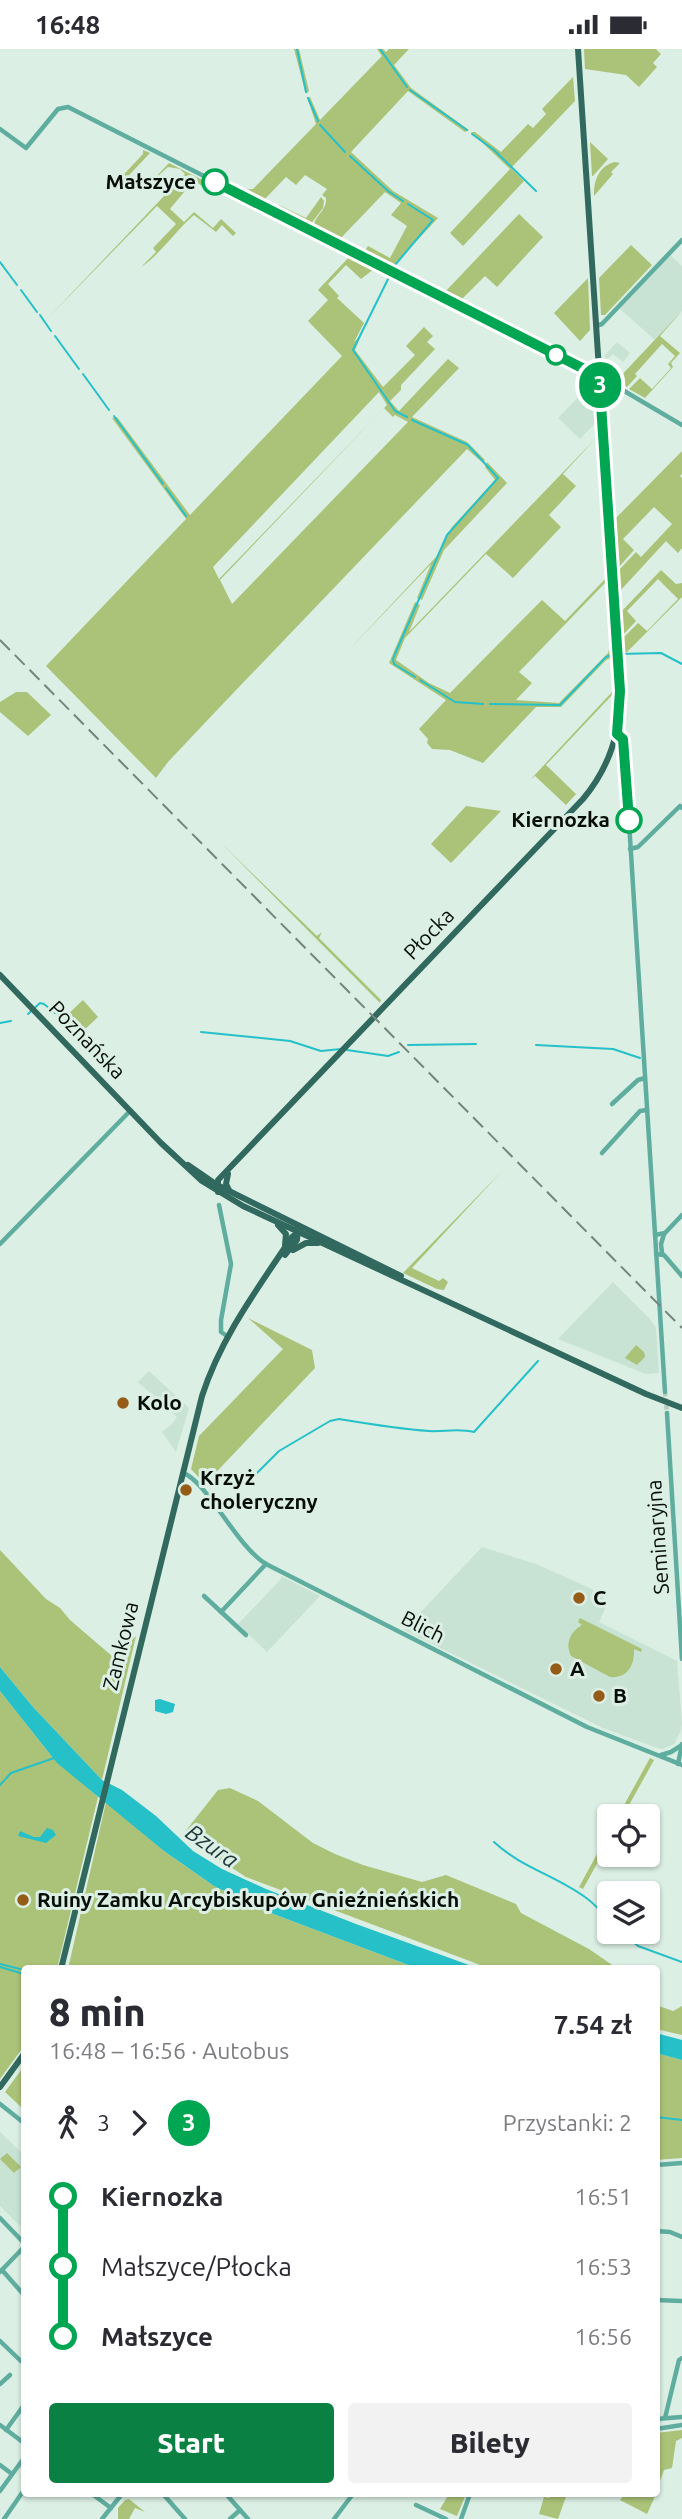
<!DOCTYPE html>
<html lang="pl">
<head>
<meta charset="utf-8">
<style>
	body { margin:0; font-family:Ubuntu,sans-serif; background:#f2f2f3; color:#2b2b33; height:100vh; display:flex; flex-direction:column; font-size:26px; white-space:nowrap }
	* { box-sizing:border-box; margin:0 }
	p { font-size:23px; color:#7c7c81 }
	.icon { flex:none; width:38px; height:38px; fill:none; stroke:currentColor; stroke-width:2; stroke-linecap:round; stroke-linejoin:round }
	.map { position:relative; flex:1; overflow:hidden }
	.sheet { position:absolute; left:21px; top:1916px; width:639px; height:532px; display:flex; flex-direction:column; background:#fff; border-radius:7px; box-shadow:0 2px 5px #0004 }
	.sheet>* { flex:none }
	.badge { padding:0 14px; border-radius:23px; font-size:24px; line-height:46px }
	.fabs { position:absolute; left:597px; top:1755px; display:grid; gap:14px }
	.fabs a { display:grid; place-items:center; width:63px; height:63px; border-radius:7px; background:#fff; box-shadow:0 2px 5px #0004; font-size:35px }
	.map>.badge { position:absolute; translate:-50% -50%; box-shadow:0 0 0 4px #fff }
	.legs { display:flex; align-items:center; gap:10px; height:77px; padding:0 28px; font-size:23px }
	.legs p { margin-inline-start:auto }
	.overview { display:flex; align-items:center; justify-content:space-between; height:119px; padding:0 28px }
	h1 { font-size:38px; font-weight:800; line-height:52px }
	.action { display:flex; gap:14px; margin-top:auto; padding:14px 28px }
	.action a { flex:1; height:80px; border-radius:7px; background:#0b8043; color:#fff; font-size:28px; font-weight:800; line-height:80px; text-align:center }
	.action a+a { background:#f2f2f3; color:#2b2b33 }
	ul { padding:0 28px; list-style:none }
	li { display:flex; align-items:center; gap:24px; height:70px; font-size:26px }
	li i { display:grid; place-items:center; width:10px; height:100%; margin:0 9px; background:currentColor }
	li i::after { content:''; width:18px; height:18px; margin:-9px; border:5px solid; border-radius:50%; background:#fff }
	li p { margin-inline-start:auto }
	li:first-child i { background:linear-gradient(#0000 50%,currentColor 0) }
	li:last-child i { background:linear-gradient(currentColor 50%,#0000 0) }
	.status { display:flex; justify-content:space-between; align-items:center; height:49px; padding:0 35px; background:#fff; direction:ltr }
	.status svg { height:19px; fill:currentColor }
	.map>svg:first-child { display:block }
</style>
</head>
<body>
<div class="status"><b>16:48</b><svg viewBox="0 0 49 12"><path d="M0 12V9h3v3zM5 12V6h3v6zM10 12V3h3v9zM15 12V0h3v12zM26 1h20v11H26zM47 4h2v5h-2z"/></svg></div>
<div class="map">
<svg width="682" height="2470" viewBox="0 0 682 2470">
	<rect width="100%" height="100%" fill="#dbefe4"/>
	<g fill="#c8e3d4">
		<polygon points="670,206 682,217 682,262 655,291 620,260"/>
		<polygon points="617,293 630,304 623,313 613,305 605,312 605,306"/>
		<polygon points="593,333 596,373 580,390 558,369"/>
		<polygon points="613,1233 650,1270 656,1279 659,1324 646,1325 558,1290"/>
		<polygon points="149,1322 189,1359 176,1403 162,1383 172,1375 177,1368 138,1333"/>
		<polygon points="482,1498 536,1515 592,1540 608,1553 599,1573 677,1612 682,1674 681,1681 674,1695 663,1700 657,1699 603,1679 404,1581"/>
		<polygon points="281,1527 320,1547 267,1603 238,1575 281,1530"/>
		<polygon points="0,2083 24,2106 24,2181 0,2157"/>
	</g>
	<g fill="#abc378" fill-rule="evenodd">
		<polygon points="294,0 299,0 309,42 306,45"/>
		<path d="M377 0H383L386 3 389 0H409L394 16 411 39 469 81 465 83 408 42 351 103 393 142 438 169 392 218 364 203 368 197 390 209 407 177 391 166 401 154 385 143 339 191 314 178C314 166 327 162 326 149L322 146 327 140 305 126 296 136 286 128 263 152 241 141 253 140 316 75 307 48H310L320 71 382 7Z"/>
		<polygon points="584,0 656,0 661,5 653,14 657,18 639,38 626,26 585,20"/>
		<polygon points="573,28 575,52 511,119 524,132 463,197 450,184 510,120 471,83 475,83 501,103 528,75 533,79 546,65 542,60"/>
		<polygon points="590,93 608,110 593,127 592,127"/>
		<polygon points="143,101 150,104 116,140 113,137 143,105"/>
		<path d="M615 113 620 114 611 123 613 125 594 147C593 131 600 116 615 113Z"/>
		<path d="M169 114 216 138 211 144 194 131 170 160 184 173 194 163 213 179 221 170 236 184 233 187 222 176 216 183 194 166C176 181 159 207 141 218L156 203 153 199 176 175 157 157 46 271 185 125 180 120 168 118 150 134Z"/>
		<polygon points="321,148 324,152 323,159 310,176 277,159 279,156 306,169"/>
		<polygon points="519,165 543,188 497,238 485,227 460,252 444,244"/>
		<polygon points="631,196 652,216 605,266 601,266 599,229"/>
		<path d="M350 207 374 220 361 230 346 216 328 235 339 247 337 249 364 274 354 293 361 286 355 301 383 338 415 306 406 297 424 278 433 287 427 293 435 300 401 336V341L390 352 399 362 448 310 459 319 412 368 467 393 485 411 483 414 467 400 218 660 168 713 156 729 46 617 186 470 112 369 117 368 190 466 342 307 308 272 328 251 318 241ZM379 343 387 356 219 530 213 518ZM384 359 393 368 395 366 408 373 232 555 220 531Z"/>
		<polygon points="588,229 590,281 580,292 554,264"/>
		<polygon points="682,262 660,287 680,304 671,314 673,318 645,349 629,340 640,329 652,340 671,319 668,315 675,307 662,295 635,325 637,327 627,338 616,332"/>
		<polygon points="597,388 563,425 576,437 549,466 561,478 513,529 486,505 405,589 396,611 429,634 450,644 542,551 565,572 606,529 606,533 519,623 532,634 516,651 559,654 608,604 610,598 611,609 606,611 561,658 536,658 483,714 450,701 432,700 427,694 428,690 419,680 446,651 389,614 415,553 420,556 409,583"/>
		<polygon points="682,402 682,425 680,427 682,429 682,499 678,504 666,492 620,542 619,521 636,503 641,508 672,475 654,458 623,490 634,501 619,518 616,469"/>
		<polygon points="487,413 507,434 444,501 422,551 417,549 431,515 344,606 436,508 452,478 495,431 485,418"/>
		<polygon points="661,521 676,535 682,534 682,548 624,606 623,589 638,574 647,582 678,550 658,530 627,562 636,572 623,586 621,563"/>
		<polygon points="612,623 614,644 546,716 576,745 566,756 535,727 531,730 612,643"/>
		<polygon points="16,643 27,643 51,666 28,687 0,663 0,653"/>
		<polygon points="466,757 501,762 451,814 431,795"/>
		<polygon points="221,794 317,887 322,883 319,889 381,951 380,954"/>
		<polygon points="83,951 98,968 81,984 65,968"/>
		<polygon points="503,1121 412,1219 439,1232 443,1229 448,1233 444,1241 437,1240 403,1224"/>
		<polygon points="248,1269 312,1301 315,1319 205,1435 191,1420 199,1387 283,1300"/>
		<polygon points="636,1296 644,1303 645,1308 637,1316 625,1309"/>
		<polygon points="0,1501 46,1550 60,1559 70,1571 112,1607 136,1587 102,1731 33,1658 0,1618"/>
		<path d="M580 1569 642 1600 641 1603 634 1600C635 1616 627 1630 610 1628L571 1607C565 1594 570 1583 582 1576L578 1573Z"/>
		<polygon points="0,1642 53,1709 98,1748 57,1920 24,1920 24,1997 0,2030"/>
		<polygon points="650,1709 654,1711 623,1767 618,1767"/>
		<polygon points="230,1739 258,1752 313,1794 335,1805 363,1816 422,1833 446,1826 516,1855 521,1864 589,1900 618,1920 491,1920 246,1828 200,1798 184,1784 218,1741"/>
		<polygon points="106,1753 164,1802 214,1837 263,1861 419,1920 68,1920"/>
		<polygon points="609,1783 609,1793 583,1840 579,1838"/>
		<polygon points="656,1956 673,1962 682,1957 682,1986 656,1980"/>
		<polygon points="656,2004 682,2011 682,2109 656,2111"/>
		<polygon points="24,2017 24,2056 21,2058 5,2043"/>
		<polygon points="7,2104 21,2118 14,2124 0,2110"/>
		<polygon points="682,2381 682,2389 676,2392 672,2419 664,2421 656,2443 656,2384"/>
		<polygon points="449,2445 466,2445 457,2467 440,2460"/>
		<polygon points="551,2445 567,2445 558,2470 539,2465 544,2448 549,2449"/>
		<polygon points="625,2445 656,2445 647,2465 620,2451"/>
		<polygon points="129,2450 145,2463 135,2459 129,2470 118,2470 118,2459 125,2451"/>
	</g>
	<g fill="#25c0c8">
		<polygon points="0,1618 33,1658 102,1731 122,1741 156,1767 193,1802 222,1820 266,1840 356,1875 480,1920 419,1920 263,1861 214,1837 164,1802 57,1714 0,1642"/>
		<polygon points="160,1650 175,1655 173,1663 166,1665 155,1662 155,1651"/>
		<polygon points="47,1779 53,1781 56,1786 46,1794 18,1787 20,1782 34,1788 40,1788"/>
		<polygon points="656,1984 682,1991 682,2011 656,2004"/>
	</g>
	<g fill="none" stroke-linecap="round" stroke-linejoin="round">
		<g stroke="#25c0c8" stroke-width="2">
			<polyline points="297,0 306,43"/>
			<polyline points="380,0 407,38"/>
			<polyline points="410,41 467,81"/>
			<polyline points="308,49 318,72"/>
			<polyline points="320,76 345,103"/>
			<polyline points="472,85 494,101 536,142"/>
			<polyline points="350,107 388,142 403,152"/>
			<polyline points="0,213 17,236"/>
			<polyline points="21,241 37,263"/>
			<polyline points="40,266 51,282"/>
			<polyline points="55,287 79,320"/>
			<polyline points="83,325 109,361"/>
			<polyline points="114,367 163,435"/>
			<polyline points="407,368 395,362 353,301 395,216 433,171 408,155"/>
			<polyline points="412,371 468,396 498,429 447,486 395,605 393,610 394,615 415,628"/>
			<polyline points="166,439 186,467"/>
			<polyline points="619,605 661,604 682,615"/>
			<polyline points="420,631 455,653 483,655"/>
			<polyline points="490,655 560,656 606,608 614,605"/>
			<polyline points="28,965 40,954 44,955 55,964"/>
			<polyline points="0,974 11,972"/>
			<polyline points="201,983 290,992 321,1002 341,1000"/>
			<polyline points="408,996 476,995"/>
			<polyline points="536,996 613,1000 640,1009"/>
			<polyline points="347,1001 388,1007 399,1003"/>
			<path d="M255 1426 279 1402 330 1372 339 1370C369 1375 399 1380 429 1382 444 1383 458 1379 474 1383L538 1312"/>
			<polyline points="0,1736 11,1724 54,1709"/>
			<path d="M494 1793C522 1819 555 1826 585 1848 594 1854 601 1863 609 1871"/>
			<polyline points="622,1883 638,1897 682,1913"/>
			<polyline points="0,1915 24,1921"/>
			<polyline points="0,1918 24,1925"/>
			<polyline points="656,2068 682,2071"/>
		</g>
		<polyline stroke="#bbcdc3" stroke-width="4.5" stroke-dasharray="4.5 2" stroke-linecap="butt" points="665,1343 667,1364"/>
		<g stroke="#5fad9f" stroke-width="4.5">
			<polyline points="0,80 26,99 58,60 68,58 592,324 599,325"/>
			<polyline points="596,277 602,275 682,191"/>
			<polyline points="600,332 609,333 682,376"/>
			<polyline points="617,685 623,690 624,694 665,1343"/>
			<polyline points="630,800 638,798 680,757 682,759"/>
			<polyline points="612,1055 638,1031 645,1029"/>
			<polyline points="602,1104 640,1062 647,1061"/>
			<polyline points="219,1156 231,1215 221,1271 221,1283 227,1287"/>
			<polyline points="655,1186 665,1184 682,1166"/>
			<polyline points="0,1195 130,1062"/>
			<polyline points="662,1204 661,1195 664,1185"/>
			<polyline points="656,1205 664,1206 682,1227"/>
			<polyline points="667,1364 682,1610"/>
			<path d="M183 1424C207 1432 236 1497 266 1515L587 1678 682 1716"/>
			<polyline points="204,1547 246,1586"/>
			<polyline points="221,1563 266,1515"/>
			<polyline points="661,1706 671,1703 682,1696"/>
			<polyline points="678,1715 682,1695"/>
			<polyline points="0,2055 24,2074"/>
			<polyline points="656,2116 682,2114"/>
			<polyline points="0,2169 24,2194"/>
			<polyline points="656,2182 670,2183 682,2188"/>
			<polyline points="2,2221 24,2246"/>
			<polyline points="0,2223 24,2198"/>
			<polyline points="656,2251 682,2252"/>
			<polyline points="0,2292 24,2315"/>
			<polyline points="0,2335 10,2326"/>
			<polyline points="665,2369 679,2311 682,2309"/>
			<polyline points="656,2370 682,2368"/>
			<polyline points="0,2376 24,2394"/>
			<polyline points="656,2380 682,2376"/>
			<polyline points="6,2381 24,2356"/>
			<polyline points="0,2416 12,2425"/>
			<polyline points="0,2442 24,2409"/>
			<polyline points="92,2445 111,2459"/>
			<polyline points="163,2445 185,2470"/>
			<polyline points="226,2445 248,2470"/>
			<polyline points="416,2456 446,2470"/>
			<polyline points="4,2470 24,2441"/>
			<polyline points="102,2470 122,2445"/>
			<polyline points="230,2470 240,2461"/>
			<polyline points="334,2470 353,2445"/>
			<polyline points="461,2470 470,2445"/>
		</g>
		<g stroke="#31695f" stroke-width="6">
			<polyline points="0,926 161,1094 202,1132 243,1157 646,1345 682,1359"/>
			<polyline points="188,1116 217,1136 401,1227"/>
			<polyline points="228,1125 226,1135 229,1141"/>
			<path d="M218 1143V1131L583 750C609 719 621 683 620 642L578 0"/>
			<polyline points="278,1176 286,1185 285,1196"/>
			<polyline points="293,1201 306,1194 318,1194"/>
			<polyline points="285,1206 297,1191 298,1180"/>
			<path d="M61 1920 202 1347C221 1288 258 1239 292 1188L299 1183"/>
			<polyline points="0,2038 24,2005"/>
		</g>
		<polyline stroke="#76847c" stroke-width="2" stroke-dasharray="14 7" stroke-linecap="butt" points="0,591 682,1279"/>
	</g>
	<g fill="none" stroke-linecap="round" stroke-linejoin="round">
		<defs>
			<polyline id="line-1" points="215,133 592,324 599,325 620,642 617,685 623,690 629,771"/>
		</defs>
		<use href="#line-1" stroke="#fff" stroke-width="16"/>
		<use href="#line-1" stroke="#00a651" stroke-width="10"/>
	</g>
	<g fill="#fff" stroke="#00a651" stroke-width="3.5">
		<circle cx="215" cy="133" r="12"/>
		<circle cx="556" cy="306" r="9"/>
		<circle cx="629" cy="771" r="12"/>
	</g>
	<g fill="#955c18" stroke="#dbefe4" stroke-width="2.5">
		<circle cx="123" cy="1354" r="7"/>
		<circle cx="186" cy="1441" r="7"/>
		<circle cx="579" cy="1549" r="7"/>
		<circle cx="556" cy="1620" r="7"/>
		<circle cx="599" cy="1647" r="7"/>
		<circle cx="23" cy="1851" r="7"/>
	</g>
	<g text-anchor="middle" stroke-width="6" stroke-linejoin="round" paint-order="stroke">
		<g font-size="21" font-weight="bold" fill="#070e0a" stroke="#dbefe4" text-anchor="end">
			<text x="196" y="140">Małszyce</text>
			<text x="610" y="778">Kiernozka</text>
		</g>
		<g font-size="21" fill="#070e0a" stroke="#dbefe4">
			<text transform="translate(429 885) rotate(-46)" y="7">Płocka</text>
			<text transform="translate(87 991) rotate(46)" y="7">Poznańska</text>
			<text transform="translate(658 1488) rotate(-94)" y="7">Seminaryjna</text>
			<text transform="translate(423 1578) rotate(27)" y="7">Blich</text>
			<text transform="translate(121 1597) rotate(-76)" y="7">Zamkowa</text>
		</g>
		<g font-size="21" font-weight="bold" fill="#070e0a" stroke="#dbefe4" text-anchor="start">
			<text x="137" y="1361">Kolo</text>
			<text x="200" y="1436">Krzyż<tspan x="200" dy="24">choleryczny</tspan></text>
			<text x="593" y="1556">C</text>
			<text x="570" y="1627">A</text>
			<text x="613" y="1654">B</text>
			<text x="37" y="1858">Ruiny Zamku Arcybiskupów Gnieźnieńskich</text>
		</g>
		<g font-size="23" font-style="italic" fill="#1e3637" stroke="#dbefe4">
			<text transform="translate(212 1797) rotate(35)" y="8">Bzura</text>
		</g>
	</g>
</svg>
<div class="fabs">
<a><svg class="icon" aria-label="locate" viewBox="0 0 24 24"><circle cx="12" cy="12" r="6"/><path d="M12 2v4M12 18v4M2 12h4M18 12h4"/></svg></a>
<a><svg class="icon" aria-label="layers" viewBox="0 0 24 24"><path d="M12 4l9 5-9 5-9-5zM3 14l9 5 9-5"/></svg></a>
</div>
<b class="badge" style="left:600px;top:336px;background:#00a651;color:#fff">3</b>
<section class="sheet">
<div class="overview"><div><h1>8 min</h1><p>16:48 – 16:56 · Autobus</p></div><b>7.54 zł</b></div>
<div class="legs"><svg class="icon" aria-label="walk" viewBox="0 0 24 24"><circle cx="13" cy="4" r="2"/><path d="M13 8l-2 6 4 7M11 14l-3 7M7 12l3-4h3l4 4"/></svg>3<svg class="icon" aria-label="forward" viewBox="0 0 24 24"><path d="M9 5l7 7-7 7"/></svg><b class="badge" style="background:#00a651;color:#fff">3</b><p>Przystanki: 2</p></div>
<ul>
<li><i style="color:#00a651"></i><b>Kiernozka</b><p>16:51</p></li>
<li><i style="color:#00a651"></i><span>Małszyce/Płocka</span><p>16:53</p></li>
<li><i style="color:#00a651"></i><b>Małszyce</b><p>16:56</p></li>
</ul>
<div class="action"><a>Start</a><a>Bilety</a></div>
</section>
</div>
</body>
</html>
